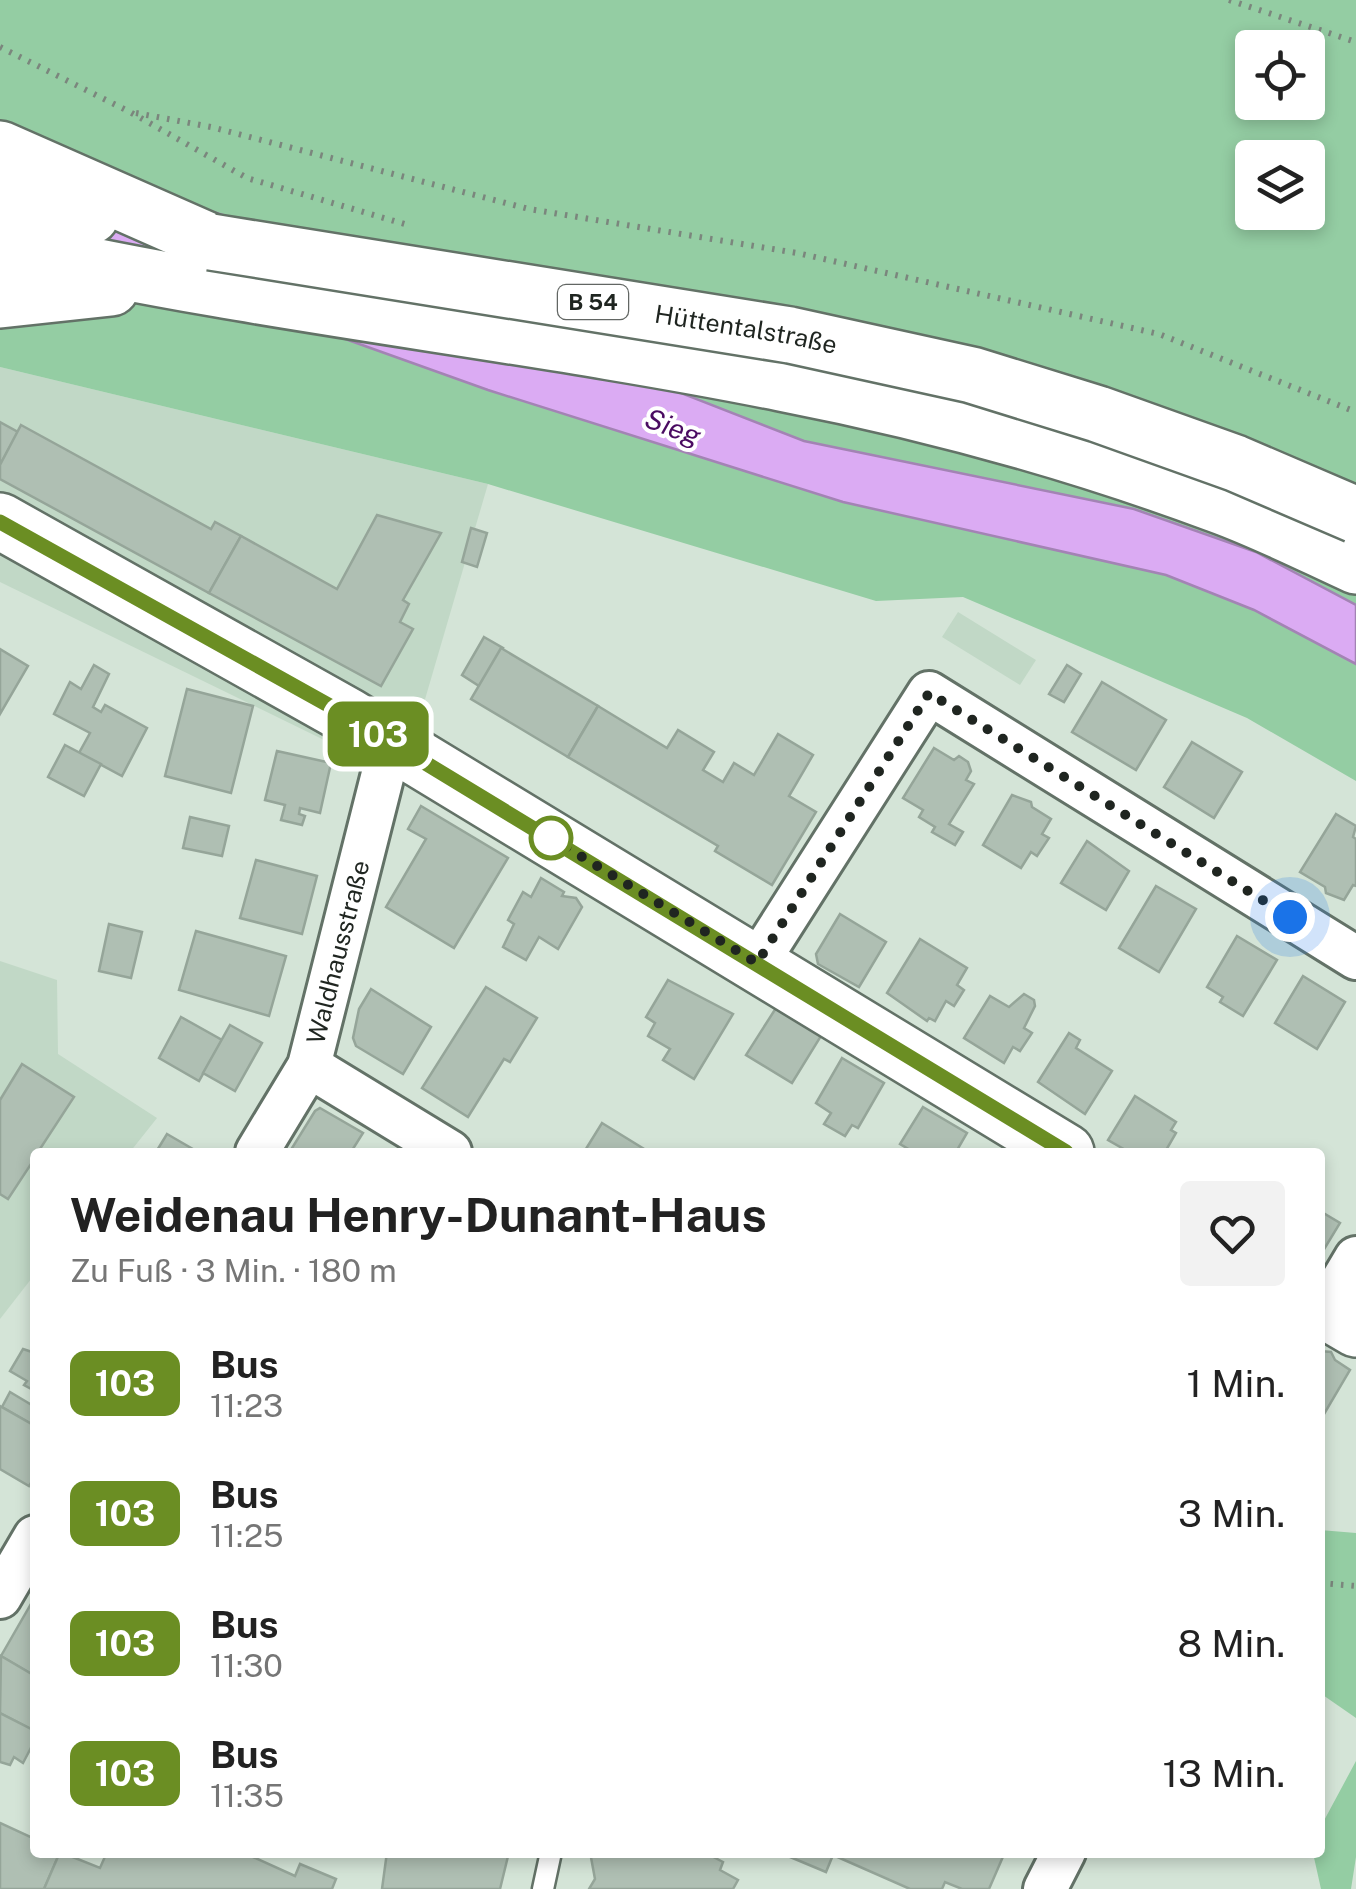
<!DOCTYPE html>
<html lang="de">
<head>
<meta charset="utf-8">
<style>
	body { margin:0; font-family:"Public Sans",sans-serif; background:#f2f2f2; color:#222; height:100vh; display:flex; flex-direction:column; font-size:38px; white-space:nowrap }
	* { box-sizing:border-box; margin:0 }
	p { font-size:32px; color:#767676 }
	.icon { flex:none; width:55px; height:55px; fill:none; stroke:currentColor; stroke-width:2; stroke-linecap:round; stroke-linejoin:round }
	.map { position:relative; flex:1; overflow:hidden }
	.sheet { position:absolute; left:30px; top:1148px; width:1295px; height:710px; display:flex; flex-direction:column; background:#fff; border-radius:10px; box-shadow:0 5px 15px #0003 }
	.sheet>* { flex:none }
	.badge { padding:0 20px; border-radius:15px; font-size:35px; line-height:65px }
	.fabs { position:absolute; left:1235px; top:30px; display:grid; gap:20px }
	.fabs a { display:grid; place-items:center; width:90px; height:90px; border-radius:10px; background:#fff; box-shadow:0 5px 15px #0003; font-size:50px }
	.you { position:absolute; width:50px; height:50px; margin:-25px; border:8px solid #fff; border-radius:50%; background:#1a73e8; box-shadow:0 0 0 15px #1a73e833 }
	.map>.badge { position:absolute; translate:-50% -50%; box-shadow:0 0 0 5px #fff }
	.round { display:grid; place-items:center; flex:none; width:105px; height:105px; border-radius:10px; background:#f2f2f2 }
	.head { display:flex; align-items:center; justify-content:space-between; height:170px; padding:0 40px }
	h1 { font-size:48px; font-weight:700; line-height:75px }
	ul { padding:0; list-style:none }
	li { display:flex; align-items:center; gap:30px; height:130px; padding:0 40px }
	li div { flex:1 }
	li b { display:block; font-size:38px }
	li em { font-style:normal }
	li .badge { min-width:110px; font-weight:700; text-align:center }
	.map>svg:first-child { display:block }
</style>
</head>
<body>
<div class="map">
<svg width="1356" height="1889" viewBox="0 0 1356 1889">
	<rect width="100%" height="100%" fill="#d4e4d7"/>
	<g fill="#c1d8c6">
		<polygon points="0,367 488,484 402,778 0,582"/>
		<polygon points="958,612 1036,660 1020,685 942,637"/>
		<polygon points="0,961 57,980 58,1054 157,1118 130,1152 35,1152 35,1274 0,1319"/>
	</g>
	<g fill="#94cda3" fill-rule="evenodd">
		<path d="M0 0H1356V781L1247 718 963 597 876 601 488 484 0 367ZM1252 48H1308V102H1252ZM1252 158H1308V212H1252Z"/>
		<polygon points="1320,1530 1356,1533 1356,1718 1320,1693"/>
		<polygon points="1356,1761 1356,1857 1351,1889 1321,1889 1313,1853 1320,1852 1320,1828"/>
	</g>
	<polygon fill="#dbabf3" stroke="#a383b4" stroke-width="2.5" points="0,143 235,219 804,441 1134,509 1256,552 1356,605 1356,664 1254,610 1166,575 843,502 488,390 105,253"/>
	<g fill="#afbfb3" stroke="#95a599" stroke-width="2.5">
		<polygon points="0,422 18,432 0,465"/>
		<polygon points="21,425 211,529 215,522 241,536 209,593 0,479 0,465"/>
		<polygon points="377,515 441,533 403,600 409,604 400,622 413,629 381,686 209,593 241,536 337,589"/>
		<polygon points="471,528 487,533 477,567 462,562"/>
		<polygon points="484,637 503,648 479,686 462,675"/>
		<polygon points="501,648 598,706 568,757 471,699"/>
		<polygon points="0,649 28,666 0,714"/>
		<polygon points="94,665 109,674 93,707 101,712 105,705 147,728 122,776 79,753 90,733 54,714 70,682 81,689"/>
		<polygon points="1067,665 1081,674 1064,702 1049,694"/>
		<polygon points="1102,682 1166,720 1136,770 1072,732"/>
		<polygon points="187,689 253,706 231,793 165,776"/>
		<polygon points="598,706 667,748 678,730 714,752 703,770 723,782 734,763 754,775 778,734 813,755 789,796 816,812 772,885 715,851 718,846 568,757"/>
		<polygon points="1192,742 1242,772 1214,818 1164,787"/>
		<polygon points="65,745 101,764 84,796 48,777"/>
		<polygon points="934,748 954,760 959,756 968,762 971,771 966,780 974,784 949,824 963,832 955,845 932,832 935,827 919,817 923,810 903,798"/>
		<polygon points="277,751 331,763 320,813 300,808 299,814 305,816 302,825 281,820 285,805 265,800"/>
		<polygon points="1012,795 1031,802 1032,807 1051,819 1042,834 1049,838 1037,856 1031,852 1021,868 983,845"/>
		<polygon points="421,806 508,858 454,948 386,907 426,839 408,829"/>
		<polygon points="1336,814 1356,826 1353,837 1356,839 1356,886 1353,885 1344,900 1326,893 1325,887 1300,872"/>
		<polygon points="190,817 229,826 222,856 183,848"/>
		<polygon points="1087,841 1129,871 1106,910 1061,883"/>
		<polygon points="256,860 317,876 302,934 240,918"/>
		<polygon points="541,878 564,892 562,896 576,898 582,907 558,949 539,937 526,960 503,947 514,924 508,920 523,892 531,897"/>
		<polygon points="1156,886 1196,909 1159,972 1119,948"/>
		<polygon points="840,914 886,942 859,987 818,964 816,954"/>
		<polygon points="109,924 142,932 131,978 99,971"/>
		<polygon points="196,931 286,956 269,1016 179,990"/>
		<polygon points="1237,936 1277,960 1243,1016 1220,1002 1223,997 1207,987"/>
		<polygon points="920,939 967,968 957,985 964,990 954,1006 946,1001 935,1021 929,1018 927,1021 887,993"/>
		<polygon points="1303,976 1345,1002 1317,1049 1275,1023"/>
		<polygon points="668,980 733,1014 694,1079 663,1060 670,1049 648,1036 655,1023 646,1017"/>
		<polygon points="486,987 537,1018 510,1062 504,1059 468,1117 422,1088"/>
		<polygon points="371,989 431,1027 403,1074 356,1046 353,1038 359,1009"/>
		<polygon points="1024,994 1034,1000 1035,1006 1024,1028 1032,1033 1020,1051 1013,1047 1004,1063 964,1038 990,996 1009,1007"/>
		<polygon points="776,1008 821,1036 792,1083 746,1055"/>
		<polygon points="181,1017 222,1040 199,1081 159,1058"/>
		<polygon points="230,1025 262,1043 235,1091 203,1073"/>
		<polygon points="1069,1033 1080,1040 1076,1048 1112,1071 1085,1114 1038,1082"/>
		<polygon points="842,1058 884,1083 858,1128 852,1125 845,1136 824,1124 831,1113 816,1103"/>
		<polygon points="22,1064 74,1097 38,1152 35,1152 35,1158 8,1199 0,1194 0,1100"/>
		<polygon points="1135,1096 1176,1122 1171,1130 1176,1133 1165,1152 1129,1152 1108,1140"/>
		<polygon points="923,1107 967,1133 956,1152 909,1152 910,1150 900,1144"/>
		<polygon points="320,1108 363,1133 351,1152 299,1152 292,1148 315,1111"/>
		<polygon points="602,1123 649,1152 584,1152"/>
		<polygon points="167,1134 198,1152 156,1152"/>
		<polygon points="1320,1211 1340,1223 1323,1251 1320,1249"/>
		<polygon points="23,1349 35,1353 35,1391 24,1385 27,1381 10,1371"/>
		<polygon points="1320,1351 1331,1352 1335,1360 1350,1370 1320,1421"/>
		<polygon points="10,1392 35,1407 35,1426 2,1407"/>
		<polygon points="0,1406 35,1426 35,1477 29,1486 0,1469"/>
		<polygon points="35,1597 35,1676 1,1656"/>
		<polygon points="1,1656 35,1676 35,1731 0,1713"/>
		<polygon points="0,1713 35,1731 35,1740 23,1763 14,1757 10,1765 0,1762"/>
		<polygon points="0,1823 35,1839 35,1852 60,1852 44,1889 0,1889"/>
		<polygon points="60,1852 100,1868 107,1852 242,1852 295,1876 300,1864 336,1879 332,1889 44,1889"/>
		<polygon points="387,1852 509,1852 500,1889 382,1889"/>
		<polygon points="590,1852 704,1852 723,1862 720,1870 738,1880 733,1889 589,1889 595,1879"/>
		<polygon points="1005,1852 989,1889 962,1889 945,1882 942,1889 910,1889 833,1855 826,1872 783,1854"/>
	</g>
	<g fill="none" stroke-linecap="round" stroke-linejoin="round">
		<defs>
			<polyline id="lane" points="543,1889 551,1852"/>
			<g id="street">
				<polyline points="757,963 929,693 1356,958"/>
				<polyline points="309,1066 450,1152"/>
				<path id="s1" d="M257 1152 309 1066 391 742"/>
				<polyline points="1325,1310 1356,1258"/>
				<polyline points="0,1597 35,1537"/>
				<polyline points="1045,1889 1064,1852"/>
			</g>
			<g id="secondary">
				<polyline points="0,521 348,716 1066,1152"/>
				<polyline points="1320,1308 1356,1329"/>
			</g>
			<g id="highway">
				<polyline points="0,149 211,242"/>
				<polyline points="0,195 91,216"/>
				<path d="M0 246C258 305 522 331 781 383 930 412 1076 452 1218 505 1265 522 1310 545 1356 566"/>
				<polyline points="0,300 111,288"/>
			</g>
		</defs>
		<use href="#lane" stroke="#637267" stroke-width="25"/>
		<use href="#street" stroke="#637267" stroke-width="48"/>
		<use href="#secondary" stroke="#637267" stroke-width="60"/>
		<use href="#highway" stroke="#637267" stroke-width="60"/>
		<g stroke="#7b867d" stroke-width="6" stroke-dasharray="2.5 8" stroke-linecap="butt">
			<polyline points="1229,0 1356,42"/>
			<polyline points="0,47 130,112 247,178 408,225"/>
			<polyline points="136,113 211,127 529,209 797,253 1159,334 1356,412"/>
			<polyline points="1320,1583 1356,1586"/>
		</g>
		<use href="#lane" stroke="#fff" stroke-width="20"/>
		<use href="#street" stroke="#fff" stroke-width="42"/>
		<use href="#secondary" stroke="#fff" stroke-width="55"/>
		<use href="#highway" stroke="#fff" stroke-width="55"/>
		<defs>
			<g id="highway-bridge">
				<path id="s2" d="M211 242 790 335 972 375 1098 414 1235 463 1356 515"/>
			</g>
		</defs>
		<use href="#highway-bridge" stroke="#637267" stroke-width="60" stroke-linecap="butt"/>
		<use href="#highway-bridge" stroke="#fff" stroke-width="55"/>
	</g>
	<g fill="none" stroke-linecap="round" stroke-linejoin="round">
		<defs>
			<polyline id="line" points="0,522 348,716 1066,1152"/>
		</defs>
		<use href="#line" stroke="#fff" stroke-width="22"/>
		<use href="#line" stroke="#6b8e23" stroke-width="15"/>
		<polyline stroke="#1f2520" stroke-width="10" stroke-dasharray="0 18" points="551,838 757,963 929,693 1290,917"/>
	</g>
	<circle fill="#fff" stroke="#6b8e23" stroke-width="5" cx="551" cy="838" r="20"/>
	<g text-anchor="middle" stroke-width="8" stroke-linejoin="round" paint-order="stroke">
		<rect fill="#fff" stroke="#626663" stroke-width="2.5" x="558" y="285" width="70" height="34" rx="8"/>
		<g font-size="22" font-weight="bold" fill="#1f2520">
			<text x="593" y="310">B 54</text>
		</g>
		<g font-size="25" fill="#1f2520" stroke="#fff">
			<text dy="9" stroke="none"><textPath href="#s2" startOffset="542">Hüttentalstraße</textPath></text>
			<text dy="9" stroke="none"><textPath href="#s1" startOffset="218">Waldhausstraße</textPath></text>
		</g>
		<g font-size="28" font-style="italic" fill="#4a0b61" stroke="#fff">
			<text transform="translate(673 427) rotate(21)" y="10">Sieg</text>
		</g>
	</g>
</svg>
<div class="fabs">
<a><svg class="icon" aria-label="locate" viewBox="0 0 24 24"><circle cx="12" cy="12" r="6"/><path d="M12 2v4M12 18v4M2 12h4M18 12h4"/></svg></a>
<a><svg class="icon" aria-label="layers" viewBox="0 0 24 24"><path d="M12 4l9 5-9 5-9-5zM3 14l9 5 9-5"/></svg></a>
</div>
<div class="you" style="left:1290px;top:917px"></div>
<b class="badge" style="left:378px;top:734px;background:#6b8e23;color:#fff">103</b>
<section class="sheet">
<div class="head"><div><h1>Weidenau Henry-Dunant-Haus</h1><p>Zu Fuß · 3 Min. · 180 m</p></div><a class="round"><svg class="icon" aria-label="heart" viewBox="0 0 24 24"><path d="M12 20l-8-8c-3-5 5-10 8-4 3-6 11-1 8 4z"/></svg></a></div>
<ul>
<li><span class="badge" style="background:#6b8e23;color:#fff">103</span><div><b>Bus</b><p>11:23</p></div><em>1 Min.</em></li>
<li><span class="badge" style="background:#6b8e23;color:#fff">103</span><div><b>Bus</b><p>11:25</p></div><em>3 Min.</em></li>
<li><span class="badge" style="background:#6b8e23;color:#fff">103</span><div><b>Bus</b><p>11:30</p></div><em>8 Min.</em></li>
<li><span class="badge" style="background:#6b8e23;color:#fff">103</span><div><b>Bus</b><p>11:35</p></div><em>13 Min.</em></li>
</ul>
</section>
</div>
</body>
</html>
